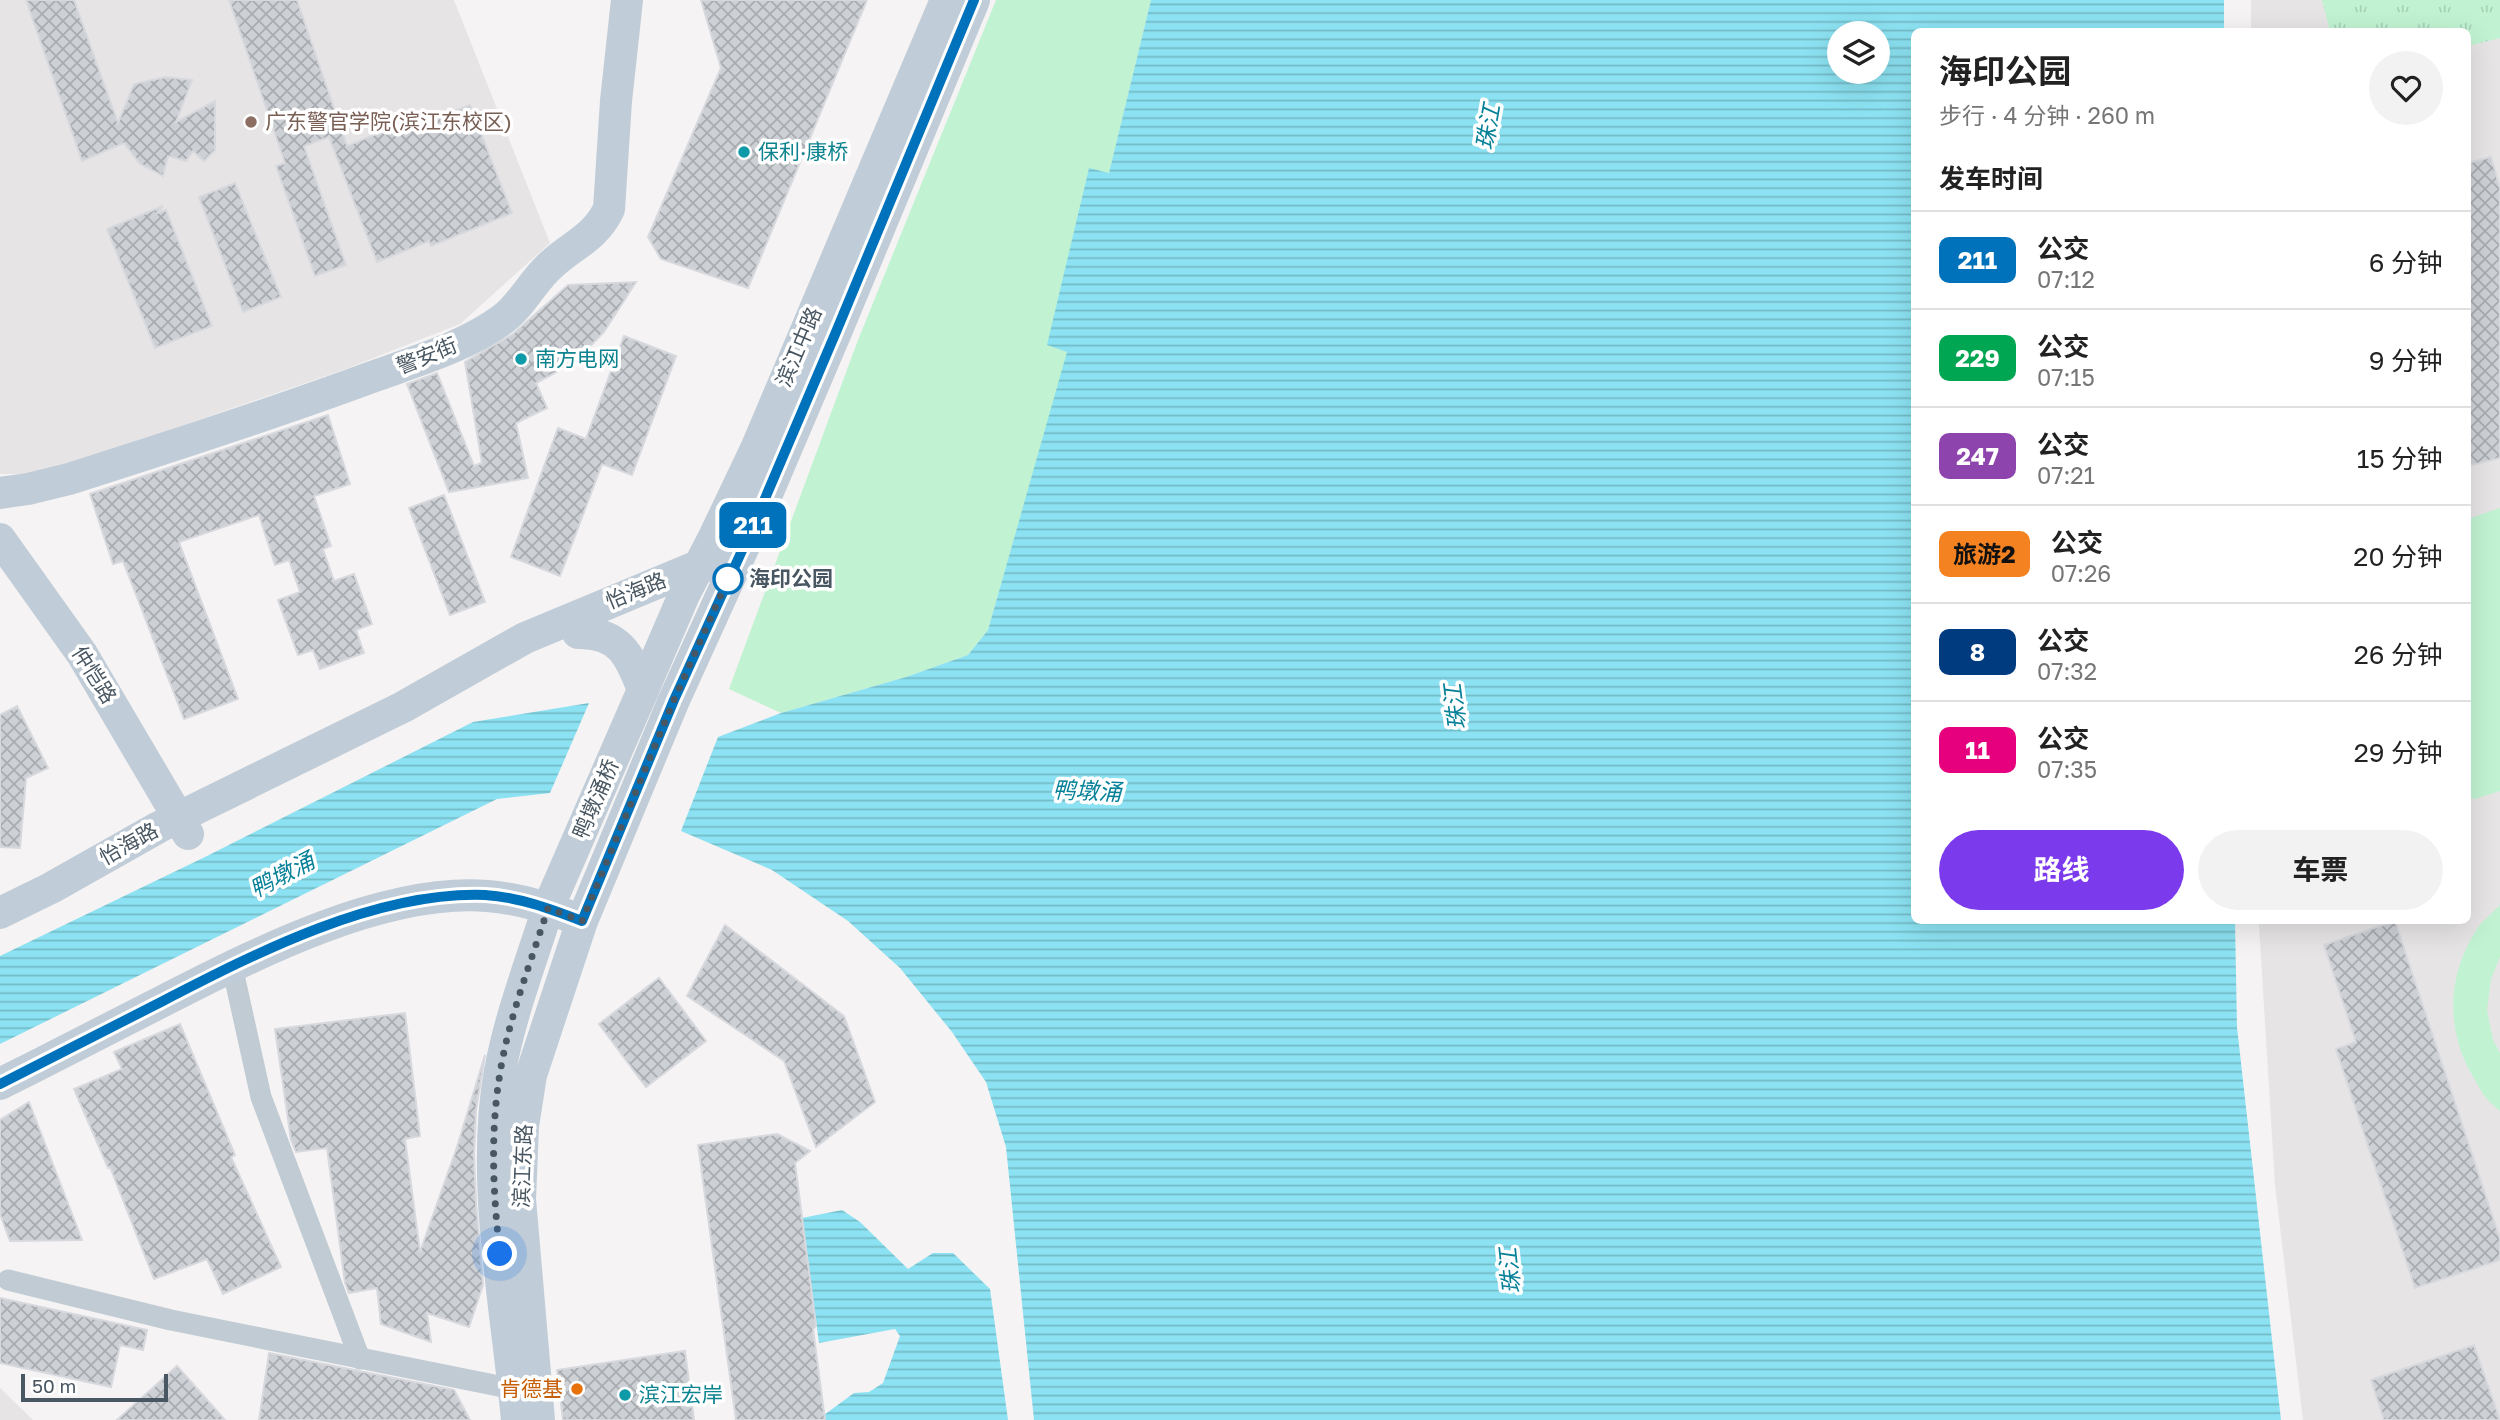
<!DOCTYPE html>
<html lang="zh">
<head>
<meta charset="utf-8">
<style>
	body { margin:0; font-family:"Golos Text","Noto Sans SC",sans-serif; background:#f2f2f2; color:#222; height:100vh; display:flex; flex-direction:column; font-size:26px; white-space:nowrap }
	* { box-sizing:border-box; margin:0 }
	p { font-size:23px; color:#767676 }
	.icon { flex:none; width:38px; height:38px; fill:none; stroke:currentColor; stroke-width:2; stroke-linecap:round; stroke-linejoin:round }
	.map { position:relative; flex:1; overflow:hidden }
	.panel { position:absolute; left:1911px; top:28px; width:560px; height:896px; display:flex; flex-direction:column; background:#fff; border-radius:10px; box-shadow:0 7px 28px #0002 }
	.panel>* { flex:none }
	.badge { padding:0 14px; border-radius:10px; font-size:24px; line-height:46px }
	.tools { position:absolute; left:1827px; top:21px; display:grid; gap:14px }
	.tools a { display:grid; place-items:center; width:63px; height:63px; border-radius:50%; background:#fff; box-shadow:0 7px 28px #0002; font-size:35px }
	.scale { position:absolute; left:21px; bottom:18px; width:147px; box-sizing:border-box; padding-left:7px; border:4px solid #495762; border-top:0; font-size:19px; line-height:24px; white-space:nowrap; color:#495762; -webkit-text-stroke:5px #fff; paint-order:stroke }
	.you { position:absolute; width:35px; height:35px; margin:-18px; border:5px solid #fff; border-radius:50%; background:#1a73e8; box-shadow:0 0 0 10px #1a73e833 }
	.map>.badge { position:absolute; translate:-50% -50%; box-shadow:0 0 0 4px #fff }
	h2 { padding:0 28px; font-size:26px; line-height:63px }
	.round { display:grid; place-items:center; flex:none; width:74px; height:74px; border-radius:37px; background:#f2f2f2 }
	.headline { display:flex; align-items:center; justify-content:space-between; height:119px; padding:0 28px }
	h1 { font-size:33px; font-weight:700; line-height:52px }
	.cta { display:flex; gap:14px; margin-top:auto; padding:14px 28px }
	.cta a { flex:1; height:80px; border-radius:42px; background:#7c3aed; color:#fff; font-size:28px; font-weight:700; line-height:80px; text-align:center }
	.cta a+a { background:#f2f2f2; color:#222 }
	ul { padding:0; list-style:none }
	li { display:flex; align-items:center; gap:21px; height:98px; padding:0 28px; border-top:2px solid #e0e0e0 }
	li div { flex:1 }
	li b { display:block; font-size:26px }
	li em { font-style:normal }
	li .badge { min-width:77px; font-weight:700; text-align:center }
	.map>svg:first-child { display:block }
</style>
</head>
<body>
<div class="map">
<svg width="2500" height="1420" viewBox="0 0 2500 1420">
	<defs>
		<pattern id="grass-tufts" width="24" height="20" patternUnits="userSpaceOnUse" patternTransform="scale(1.75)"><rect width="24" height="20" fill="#c1f3d2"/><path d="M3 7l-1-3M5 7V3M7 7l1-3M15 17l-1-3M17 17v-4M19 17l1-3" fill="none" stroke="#a7d2b7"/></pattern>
		<pattern id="water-rules" width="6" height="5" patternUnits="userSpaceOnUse" patternTransform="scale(1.75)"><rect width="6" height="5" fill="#8ce2f2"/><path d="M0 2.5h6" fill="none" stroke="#74bac7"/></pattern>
		<pattern id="building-cross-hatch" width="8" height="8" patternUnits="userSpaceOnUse" patternTransform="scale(1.75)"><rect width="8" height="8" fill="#cdd0d5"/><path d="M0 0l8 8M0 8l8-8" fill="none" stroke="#a8acb0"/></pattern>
	</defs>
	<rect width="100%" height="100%" fill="#f5f3f3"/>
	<g fill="#e6e4e5">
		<polygon points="0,0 454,0 550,243 460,324 343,370 42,474 0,474"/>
		<polygon points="2251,0 2500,0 2500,1420 2303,1420 2275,1185 2259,925 2259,920 2468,920 2468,32 2251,32"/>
		<polygon points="0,1388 33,1420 0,1420"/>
	</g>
	<polygon fill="url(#grass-tufts)" points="2322,0 2500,0 2500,38 2468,46 2468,32 2330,31"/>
	<g fill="#c1f3d2">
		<polygon points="996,0 1151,0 1109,174 1089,169 1048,345 1068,352 988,630 968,655 906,677 781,713 729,689 858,340"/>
		<polygon points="2500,508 2500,791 2475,799 2468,797 2468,763 2469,763 2468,757 2468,519"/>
		<path d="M2500 905V957L2491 979 2487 1010 2493 1040 2500 1053V1111C2485 1100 2480 1089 2471 1073 2445 1027 2448 973 2477 929 2483 920 2493 913 2500 905Z"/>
	</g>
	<g fill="url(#water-rules)" fill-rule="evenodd">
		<path d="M1151 0H2224V31L1914 32V920L2235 921 2237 1027 2281 1420H1034L1006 1147 986 1082 952 1032 900 968 848 921 772 870 681 831 718 737 781 713 906 677 968 655 988 630 1067 352 1047 345 1089 168 1109 173ZM1878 33V72H1839V33Z"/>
		<polygon points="589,703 550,793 497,799 0,1044 0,956 207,856 473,722"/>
		<polygon points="842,1210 860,1222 908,1269 933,1253 953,1253 990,1289 1008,1420 821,1420 824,1415 854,1393 869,1392 883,1383 900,1336 895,1329 819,1343 802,1218"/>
	</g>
	<g fill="url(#building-cross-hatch)" stroke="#d7d9de" stroke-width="2">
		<polygon points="26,0 74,0 118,123 134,84 166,77 192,80 176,122 215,101 215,150 204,161 193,151 186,161 168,156 163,176 140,164 124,143 82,161"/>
		<polygon points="229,0 297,0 347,146 418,117 421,124 470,105 512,213 431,246 429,241 377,262 329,137 304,146 346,265 315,276 276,166 285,163"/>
		<polygon points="701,0 867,0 748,288 661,259 648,237 721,68"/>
		<polygon points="2491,157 2500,188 2500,458 2468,466 2468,163"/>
		<polygon points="235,183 281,297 243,312 199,197"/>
		<polygon points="163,206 157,213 166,210 212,326 155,348 107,229"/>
		<polygon points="636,282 604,332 575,362 536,383 547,408 516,423 528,478 449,492 407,384 437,373 474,466 482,463 465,362 513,334 568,285"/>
		<polygon points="624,336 676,356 632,475 602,464 560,576 511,557 558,428 586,439"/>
		<polygon points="328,415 350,484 314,496 331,546 323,549 334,581 354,574 372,624 356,630 364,653 320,669 313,650 298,655 278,600 300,592 289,560 275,565 259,515 179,542 238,699 184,719 123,561 113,564 90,494"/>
		<polygon points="444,495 485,602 450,615 409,508"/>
		<polygon points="17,706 48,768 26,778 20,848 0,847 0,715"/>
		<polygon points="2395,921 2500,1239 2500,1260 2415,1288 2336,1049 2356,1042 2324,945"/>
		<polygon points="725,925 844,1016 875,1102 816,1147 784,1061 687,996"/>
		<polygon points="659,978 706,1041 646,1087 599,1024"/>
		<polygon points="405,1013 420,1136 405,1139 420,1252 457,1147 485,1055 476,1110 474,1155 476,1202 483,1285 469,1327 427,1313 431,1342 381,1324 377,1288 349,1293 345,1283 327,1148 296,1152 291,1140 275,1029"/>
		<polygon points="180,1024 235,1155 231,1157 281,1267 223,1294 207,1259 154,1279 110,1167 108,1168 74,1089 122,1069 114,1052"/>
		<polygon points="29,1102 82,1240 10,1241 0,1214 0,1120"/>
		<polygon points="777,1134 810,1151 795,1163 816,1326 813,1329 825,1420 736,1420 698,1145"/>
		<polygon points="0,1298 147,1330 143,1350 120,1345 111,1387 0,1363"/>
		<polygon points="2474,1345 2500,1420 2384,1420 2371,1380"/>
		<polygon points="685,1351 694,1420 563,1420 557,1370"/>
		<polygon points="269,1353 454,1390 470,1420 259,1420"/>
		<polygon points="177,1366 225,1420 117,1420 156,1385"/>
	</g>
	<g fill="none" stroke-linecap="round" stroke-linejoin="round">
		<g stroke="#c0cbd3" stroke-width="21">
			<polyline points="232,966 261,1097 360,1359"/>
			<polyline points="8,1280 171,1320 514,1389"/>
		</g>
		<g stroke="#c0ccd7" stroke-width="32">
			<path d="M0 493 28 489 69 479C170 447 272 414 372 377 416 361 465 347 503 319 523 304 533 280 552 264 574 244 595 238 609 209L616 101 627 0"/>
			<polyline points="0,539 82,654 188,834"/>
			<path d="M578 633C619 632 630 655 643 690"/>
			<polyline points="643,690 684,595 715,535 756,449 946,0"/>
			<polyline points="0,913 51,888 159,827 403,707 525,638 698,566 734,565"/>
			<path d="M0 1084C54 1057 108 1029 161 1002 253 955 382 888 487 896 517 898 546 907 574 918"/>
			<path d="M517 1420C507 1310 480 1180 500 1071 510 1016 531 962 548 908"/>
			<polyline points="539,1420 520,1199 523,1126 531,1075 582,921 674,700 755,522 836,332 974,0"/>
		</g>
		<polyline stroke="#c0ccd7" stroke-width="32" points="548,908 643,690"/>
	</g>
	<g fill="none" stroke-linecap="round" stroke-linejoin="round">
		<defs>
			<path id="line" d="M0 1084C54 1057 107 1029 161 1002 256 953 376 891 485 895 519 897 551 909 582 921L674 700 755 522 836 332 974 0"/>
		</defs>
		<use href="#line" stroke="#fff" stroke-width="16"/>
		<use href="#line" stroke="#0072bc" stroke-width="10"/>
		<path stroke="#495762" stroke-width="7" stroke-dasharray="0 12.6" d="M500 1254C493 1194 490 1133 500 1073 509 1017 531 962 548 908L582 921 674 700 728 579"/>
	</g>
	<circle fill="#8d6e63" stroke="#fff" stroke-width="2.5" cx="251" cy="122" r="7"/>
	<g fill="#0f9aa8" stroke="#fff" stroke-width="2.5">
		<circle cx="744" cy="152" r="7"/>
		<circle cx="521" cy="359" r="7"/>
		<circle cx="625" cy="1395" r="7"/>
	</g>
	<circle fill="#fff" stroke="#0072bc" stroke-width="3.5" cx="728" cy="579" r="14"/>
	<circle fill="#e8710a" stroke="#fff" stroke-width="2.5" cx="577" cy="1389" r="7"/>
	<g text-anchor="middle" stroke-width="7" stroke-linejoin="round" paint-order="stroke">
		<g font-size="21" fill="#785e54" stroke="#fff" text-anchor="start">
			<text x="265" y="129">广东警官学院(滨江东校区)</text>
		</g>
		<g font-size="21" fill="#0d838f" stroke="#fff" text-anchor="start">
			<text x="758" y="159">保利·康桥</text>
			<text x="535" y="366">南方电网</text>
			<text x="639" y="1402">滨江宏岸</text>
		</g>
		<g font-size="21" fill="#495762" stroke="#fff">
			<text transform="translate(799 347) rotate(-67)" y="7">滨江中路</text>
			<text transform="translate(427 356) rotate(-22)" y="7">警安街</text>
			<text transform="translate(636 591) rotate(-22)" y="7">怡海路</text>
			<text transform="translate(94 675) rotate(58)" y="7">仲恺路</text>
			<text transform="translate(596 799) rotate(-67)" y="7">鸭墩涌桥</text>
			<text transform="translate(129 844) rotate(-29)" y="7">怡海路</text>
			<text transform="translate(523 1166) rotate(-88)" y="7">滨江东路</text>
		</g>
		<g font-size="21" font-weight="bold" fill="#495762" stroke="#fff" text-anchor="start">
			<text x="749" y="586">海印公园</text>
		</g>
		<g font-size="21" fill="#c56008" stroke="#fff" text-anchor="end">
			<text x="563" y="1396">肯德基</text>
		</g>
		<g font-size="23" font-style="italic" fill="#078198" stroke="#fff">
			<text transform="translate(1488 127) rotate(-80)" y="8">珠江</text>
			<text transform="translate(1455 707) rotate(-97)" y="8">珠江</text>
			<text transform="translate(1087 791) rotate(2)" y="8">鸭墩涌</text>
			<text transform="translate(282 875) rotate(-28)" y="8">鸭墩涌</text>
			<text transform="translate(1510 1271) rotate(-96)" y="8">珠江</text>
		</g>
	</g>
</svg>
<div class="tools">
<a><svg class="icon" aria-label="layers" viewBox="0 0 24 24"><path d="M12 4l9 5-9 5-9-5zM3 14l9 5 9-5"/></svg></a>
</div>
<div class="scale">50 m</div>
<div class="you" style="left:500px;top:1254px"></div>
<b class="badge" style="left:753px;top:525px;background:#0072bc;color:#fff">211</b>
<section class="panel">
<div class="headline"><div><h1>海印公园</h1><p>步行 · 4 分钟 · 260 m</p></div><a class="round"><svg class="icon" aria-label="heart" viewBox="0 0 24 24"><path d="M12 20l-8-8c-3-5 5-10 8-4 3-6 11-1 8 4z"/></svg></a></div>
<h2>发车时间</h2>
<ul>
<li><span class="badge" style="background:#0072bc;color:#fff">211</span><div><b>公交</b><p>07:12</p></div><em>6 分钟</em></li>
<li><span class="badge" style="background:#00a651;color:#fff">229</span><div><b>公交</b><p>07:15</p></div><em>9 分钟</em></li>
<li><span class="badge" style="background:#8e44ad;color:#fff">247</span><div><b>公交</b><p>07:21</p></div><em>15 分钟</em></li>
<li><span class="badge" style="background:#f58220;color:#111">旅游2</span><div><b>公交</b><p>07:26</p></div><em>20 分钟</em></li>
<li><span class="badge" style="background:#003b80;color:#fff">8</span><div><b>公交</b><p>07:32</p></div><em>26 分钟</em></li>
<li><span class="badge" style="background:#e6007e;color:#fff">11</span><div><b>公交</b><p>07:35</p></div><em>29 分钟</em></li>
</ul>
<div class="cta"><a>路线</a><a>车票</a></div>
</section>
</div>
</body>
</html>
